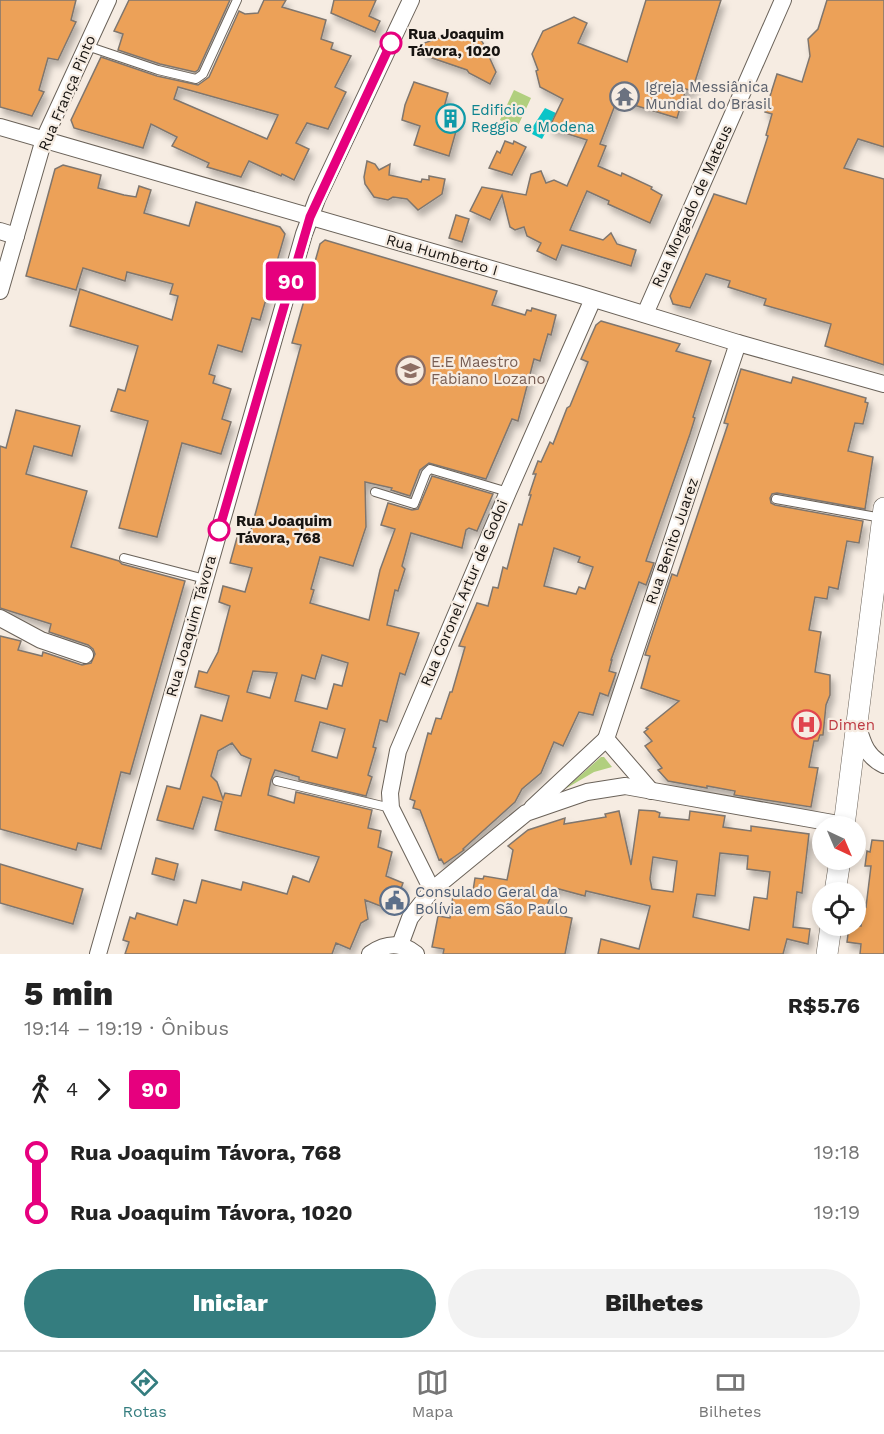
<!DOCTYPE html>
<html lang="pt">
<head>
<meta charset="utf-8">
<style>
	body { margin:0; font-family:"Work Sans",sans-serif; background:#f2f2f2; color:#222; height:100vh; display:flex; flex-direction:column; font-size:22px; white-space:nowrap }
	* { box-sizing:border-box; margin:0 }
	p { font-size:20px; color:#767676 }
	.icon { flex:none; width:33px; height:33px; fill:none; stroke:currentColor; stroke-width:2; stroke-linecap:round; stroke-linejoin:round }
	.map { position:relative; height:954px; overflow:hidden }
	.details { display:flex; flex-direction:column; background:#fff; flex:1 }
	.details>* { flex:none }
	.badge { padding:0 12px; border-radius:4px; font-size:21px; line-height:39px }
	.needle { width:39px; rotate:136deg }
	.tools { position:absolute; left:812px; top:816px; display:grid; gap:12px }
	.tools a { display:grid; place-items:center; width:54px; height:54px; border-radius:50%; background:#fff; box-shadow:0 3px 9px #0003; font-size:30px }
	.map>.badge { position:absolute; translate:-50% -50%; box-shadow:0 0 0 3px #fff }
	.legs { display:flex; align-items:center; gap:9px; height:66px; padding:0 24px; font-size:20px }
	.legs p { margin-inline-start:auto }
	.summary { display:flex; align-items:center; justify-content:space-between; height:102px; padding:0 24px }
	h1 { font-size:33px; font-weight:800; line-height:45px }
	.primary-button { display:flex; gap:12px; margin-top:auto; padding:12px 24px }
	.primary-button a { flex:1; height:69px; border-radius:36px; background:#347d7f; color:#fff; font-size:24px; font-weight:800; line-height:69px; text-align:center }
	.primary-button a+a { background:#f2f2f2; color:#222 }
	ul { padding:0 24px; list-style:none }
	li { display:flex; align-items:center; gap:21px; height:60px; font-size:22px }
	li i { display:grid; place-items:center; width:9px; height:100%; margin:0 8px; background:currentColor }
	li i::after { content:''; width:15px; height:15px; margin:-8px; border:4px solid; border-radius:50%; background:#fff }
	li p { margin-inline-start:auto }
	li:first-child i { background:linear-gradient(#0000 50%,currentColor 0) }
	li:last-child i { background:linear-gradient(currentColor 50%,#0000 0) }
	.tab-bar { display:flex; justify-content:space-around; align-items:center; height:84px; border-top:2px solid #e0e0e0; background:#fff; font-size:16px; color:#767676 }
	.tab-bar a { display:grid; justify-items:center; gap:3px }
	.tab-bar .on { color:#347d7f }
	.map>svg:first-child { display:block }
</style>
</head>
<body>
<div class="map">
<svg width="884" height="954" viewBox="0 0 884 954">
	<defs>
		<filter id="shadow"><feDropShadow dx="3.5" dy="6" stdDeviation="3" flood-color="#0004"/></filter>
	</defs>
	<rect width="100%" height="100%" fill="#f6ece2"/>
	<g fill="#b1cf7e">
		<polygon points="514,90 531,98 517,128 500,120"/>
		<polygon points="601,757 604,757 612,767 594,772 565,789"/>
	</g>
	<polygon fill="#0ac4c8" points="545,108 556,113 542,139 532,134 534,130 532,128"/>
	<g fill="#eca158" stroke="#7f766e" stroke-width="1.5" fill-rule="evenodd" filter="url(#shadow)">
		<polygon points="0,0 76,0 71,20 76,22 58,60 48,58 39,90 44,92 32,116 0,107"/>
		<polygon points="129,0 230,0 198,70 195,72 160,64 118,50 123,34 114,31"/>
		<path d="M264 0H286L282 7 326 20 321 39 333 43 331 49 351 56 335 87 346 92 328 129 307 123 296 143 309 149 294 180 282 174 281 176 249 161 241 177 207 167 209 163 172 146 177 137 151 124 143 148 74 128 71 120 101 57 157 76 198 85 209 77 239 11 245 14 258 13ZM178 87 278 115 267 139 174 99Z"/>
		<polygon points="334,0 376,0 369,16 380,21 375,32 331,13"/>
		<polygon points="646,0 721,0 692,91 686,89 677,118 617,100 600,144 606,146 598,166 621,176 622,173 652,187 651,189 662,195 650,223 608,204 609,201 587,191 570,230 603,240 611,233 617,244 636,250 631,266 562,245 556,260 537,251 541,243 527,236 524,227 515,230 510,227 502,195 490,220 470,211 482,187 526,195 531,174 541,171 546,183 554,180 567,186 587,140 549,128 563,99 540,87 536,71 538,70 532,54 543,31 574,17 587,23 578,43 627,62"/>
		<polygon points="827,0 884,0 884,147 858,139 844,168 884,179 884,365 825,346 831,324 764,305 766,299 728,287 730,281 706,274 690,308 673,304 670,296 714,194 746,204 768,136 766,135 772,114 765,112 777,74 802,82 810,56 808,39 818,29"/>
		<polygon points="460,31 482,41 496,72 490,84 469,73 467,70 432,58 421,50 424,43"/>
		<polygon points="414,82 448,93 443,111 460,117 449,156 414,145 420,126 402,120 405,105"/>
		<polygon points="505,141 513,144 514,141 526,147 512,175 489,168 497,151 500,153"/>
		<polygon points="367,161 375,164 379,170 390,164 389,175 421,182 422,179 429,180 429,176 445,179 442,194 418,210 407,199 393,197 388,200 374,197 365,184 364,177"/>
		<polygon points="63,165 101,175 98,188 124,195 136,197 139,186 151,190 144,213 189,226 196,202 280,227 285,234 260,320 252,318 242,352 218,345 209,374 215,376 213,383 231,389 222,419 231,422 221,454 182,443 157,537 119,528 148,421 111,411 118,389 125,391 138,346 70,326 80,289 172,320 178,296 170,294 173,284 127,272 125,281 83,268 76,290 26,276 55,169"/>
		<polygon points="456,215 469,219 462,242 449,238"/>
		<path d="M325 240 497 291 492 305 525 315 527 310 531 311 532 308 556 315 551 335 548 334 540 361 534 359 518 421 512 419 486 479 429 463 420 470 410 496 391 490 392 488 365 482 366 527 353 566 320 557 311 589 314 590 310 603 369 620 380 570 395 529 381 525 388 503 412 510 418 509 432 476 493 494 477 531 469 528 466 530 462 548 411 533 402 566 405 569 398 591 395 590 387 625 419 633 405 675 400 673 387 722 380 720 373 747 376 748 368 775 372 777 366 796 299 780V777L275 770 271 780 268 795 294 803 296 792 372 810 368 828 381 831 378 847 392 852 386 876 403 883 398 897 393 895 391 900 387 898 383 907 365 900 368 919 361 923 350 949 336 943 332 954H125L129 942 123 940 130 917 135 919 137 913 177 925 184 900 196 903 202 880 241 890 243 882 287 894 293 876 309 882 319 857 215 830 222 802 203 797 193 829 157 820 167 786 180 789 201 715 222 721 229 696 195 687 199 671 207 673 218 652 230 606 219 602 223 586 245 592 252 568 230 563 238 534 249 537 301 345 292 343 320 244ZM322 655 348 663 342 686 334 684 327 709 295 701 302 675 315 679ZM253 671 277 673 270 698 247 692ZM320 722 345 729 337 758 312 751ZM232 743 241 755 251 759 241 796 225 793 223 799 217 782 211 776 218 751Z"/>
		<path d="M601 321 680 344 676 351 711 361 693 417 695 418 690 434 646 561 654 563 646 585 639 582 611 660H612L609 671 616 673 608 696 600 693 593 715 579 712 563 746 554 742 541 773 522 789 515 802 463 849 464 850 444 864 441 859 439 860 420 810 413 808 415 801 410 799 428 733 431 734 436 718 441 719 450 692H452L465 647 459 646 477 603 488 606 493 587 498 588 503 567 507 569 519 524 522 525 531 495H529L536 474H533L538 461 541 462 550 442 553 444 567 408 570 406 588 362 581 359 596 325ZM554 548 580 557 578 562 593 567 585 589 579 587 576 594 544 586Z"/>
		<polygon points="741,369 791,383 793,377 866,398 865,402 868,403 863,424 855,423 848,451 873,457 865,509 777,493 772,494 770,498 771,503 775,505 863,521 859,543 847,541 838,589 829,587 827,599 815,597 809,630 821,632 815,672 830,675 830,695 826,705 823,735 820,735 818,741 814,741 809,767 818,768 811,807 734,795 735,791 707,786 707,788 668,781 658,770 662,768 645,746 652,741 644,732 648,729 646,728 679,701 641,688 650,656 645,655 672,574 677,576 728,424 724,423"/>
		<polygon points="16,410 80,426 72,456 34,446 26,474 87,491 71,547 119,561 122,564 185,581 130,774 121,772 101,849 78,843 76,850 0,829 0,636 21,641 18,650 42,656 43,652 82,665 91,663 95,654 93,649 88,645 49,632 51,624 0,608 0,446 6,448"/>
		<path d="M639 810 655 811 660 813 659 817 689 820 690 811 725 816 723 827 751 831V826L809 834 802 893 797 892 793 927 810 929 808 944 787 939 783 954H598L601 939 639 949 650 906 586 891 585 896 555 888 544 912 572 918 565 954H443L444 949 432 947 438 916 450 918 453 895 472 897 475 878 483 879 484 876 507 880 513 850 508 846 528 830 565 818 564 824 606 817 605 814 619 811 631 865ZM720 853 748 856 747 869 770 872 767 899 754 897 749 930 693 917 697 894 715 896ZM653 857 677 861 673 892 652 889 650 879Z"/>
		<polygon points="872,840 884,841 884,954 860,954 861,944 847,942 849,926 861,926 864,906 866,907 871,866 865,866 867,851 870,852"/>
		<polygon points="156,858 178,864 174,880 152,874"/>
		<polygon points="0,864 83,889 73,924 0,903"/>
	</g>
	<g fill="none" stroke-linecap="round" stroke-linejoin="round">
		<defs>
			<g id="service">
				<polyline points="87,46 158,70 196,79 203,74 237,0"/>
				<polyline points="375,492 414,504 426,473 430,469 508,492"/>
				<polyline points="776,499 882,518"/>
				<polyline points="124,558 205,579"/>
				<polyline points="277,781 391,808"/>
			</g>
			<g id="minor">
				<polyline points="0,127 578,294 738,343 884,384"/>
				<polyline points="0,231 16,236"/>
				<polyline points="0,291 44,139 108,0"/>
				<polyline points="645,314 783,0"/>
				<polyline points="0,618 41,640 85,655"/>
				<path d="M858 727C863 744 867 757 884 765"/>
				<polyline points="606,739 738,343"/>
				<polyline points="606,739 651,791"/>
				<polyline points="532,808 606,739"/>
				<polyline points="432,890 391,808 390,793 398,751 508,492 593,299"/>
				<polyline points="400,945 410,918 432,890 526,813 587,792 625,786 844,825"/>
				<polyline points="98,954 304,234 317,199 411,0"/>
				<path d="M370 954C386 943 401 942 416 954"/>
			</g>
			<g id="tertiary">
				<polyline points="844,826 884,508"/>
				<polyline points="835,892 840,860"/>
				<polyline points="827,954 831,926"/>
			</g>
		</defs>
		<use href="#service" stroke="#6a6259" stroke-width="10"/>
		<use href="#minor" stroke="#6a6259" stroke-width="18"/>
		<use href="#tertiary" stroke="#6a6259" stroke-width="22"/>
		<use href="#service" stroke="#fff" stroke-width="8"/>
		<use href="#minor" stroke="#fff" stroke-width="16"/>
		<use href="#tertiary" stroke="#fff" stroke-width="21"/>
	</g>
	<g fill="none" stroke-linecap="round" stroke-linejoin="round">
		<defs>
			<polyline id="line-1" points="219,530 310,217 391,43"/>
		</defs>
		<use href="#line-1" stroke="#fff" stroke-width="14"/>
		<use href="#line-1" stroke="#e6007e" stroke-width="9"/>
	</g>
	<defs>
		<symbol id="temple-ring" viewBox="-11 -11 22 22"><circle r="9.5" fill="#f6ece2" stroke="#6b7280" stroke-width="1.5"/><path d="M0-6L5-2H3V0L6.5 2.5H4V6H1.5V3h-3V6H-4V2.5H-6.5L-3 0V-2H-5Z" fill="#6b7280"/></symbol>
		<symbol id="building-ring" viewBox="-11 -11 22 22"><circle r="9.5" fill="#f6ece2" stroke="#0f9aa8" stroke-width="1.5"/><path d="M-4-6H4V6H1V3H-1V6H-4ZM-2.5-4.3h1.7v1.8h-1.7ZM.8-4.3h1.7v1.8H.8ZM-2.5-1h1.7V.8h-1.7ZM.8-1h1.7V.8H.8Z" fill="#0f9aa8"/></symbol>
		<symbol id="school-ring" viewBox="-11 -11 22 22"><circle r="9.5" fill="#f6ece2" stroke="#8d6e63" stroke-width="1.5"/><path d="M0-5L7-2L0 1L-7-2ZM-4 1L0 2.5L4 1V4Q0 6-4 4Z" fill="#8d6e63"/></symbol>
		<symbol id="hospital-ring" viewBox="-11 -11 22 22"><circle r="9.5" fill="#f6ece2" stroke="#e0444e" stroke-width="1.5"/><path d="M-5-5h3v3.5h4V-5h3V5h-3V1.5h-4V5h-3Z" fill="#e0444e"/></symbol>
		<symbol id="civic-ring" viewBox="-11 -11 22 22"><circle r="9.5" fill="#f6ece2" stroke="#5c6f8a" stroke-width="1.5"/><path d="M-.6-6.5H3V-4.5H.6V-3L4-1V1h2V6H-6V1h2V-1L-.6-3ZM-1.2 2.5V6h2.4V2.5Z" fill="#5c6f8a"/></symbol>
	</defs>
	<g fill-rule="evenodd">
		<use href="#temple-ring" x="608" y="80" width="33" height="33"/>
		<use href="#building-ring" x="434" y="102" width="33" height="33"/>
		<use href="#school-ring" x="394" y="354" width="33" height="33"/>
		<use href="#hospital-ring" x="790" y="708" width="33" height="33"/>
		<use href="#civic-ring" x="378" y="884" width="33" height="33"/>
	</g>
	<g fill="#fff" stroke="#e6007e" stroke-width="3">
		<circle cx="391" cy="43" r="10"/>
		<circle cx="219" cy="530" r="10"/>
	</g>
	<g text-anchor="middle" stroke-width="4.5" stroke-linejoin="round" paint-order="stroke">
		<g font-size="15" font-weight="bold" fill="#171411" stroke="#f6ece2" text-anchor="start">
			<text x="408" y="39">Rua Joaquim<tspan x="408" dy="17">Távora, 1020</tspan></text>
			<text x="236" y="526">Rua Joaquim<tspan x="236" dy="17">Távora, 768</tspan></text>
		</g>
		<g font-size="15" fill="#5b616d" stroke="#f6ece2" text-anchor="start">
			<text x="645" y="92">Igreja Messiânica<tspan x="645" dy="17">Mundial do Brasil</tspan></text>
		</g>
		<g font-size="15" fill="#171411" stroke="#f6ece2">
			<text transform="translate(67 93) rotate(-67)" y="5">Rua França Pinto</text>
			<text transform="translate(692 206) rotate(-66)" y="5">Rua Morgado de Mateus</text>
			<text transform="translate(442 255) rotate(16)" y="5">Rua Humberto I</text>
			<text transform="translate(672 541) rotate(-71)" y="5">Rua Benito Juarez</text>
			<text transform="translate(464 593) rotate(-67)" y="5">Rua Coronel Artur de Godoi</text>
			<text transform="translate(191 626) rotate(-74)" y="5">Rua Joaquim Távora</text>
		</g>
		<g font-size="15" fill="#0d838f" stroke="#f6ece2" text-anchor="start">
			<text x="471" y="115">Edificio<tspan x="471" dy="17">Reggio e Modena</tspan></text>
		</g>
		<g font-size="15" fill="#785e54" stroke="#f6ece2" text-anchor="start">
			<text x="431" y="367">E.E Maestro<tspan x="431" dy="17">Fabiano Lozano</tspan></text>
		</g>
		<g font-size="15" fill="#be3a42" stroke="#f6ece2" text-anchor="start">
			<text x="828" y="730">Dimen</text>
		</g>
		<g font-size="15" fill="#4e5e75" stroke="#f6ece2" text-anchor="start">
			<text x="415" y="897">Consulado Geral da<tspan x="415" dy="17">Bolívia em São Paulo</tspan></text>
		</g>
	</g>
</svg>
<div class="tools">
<a><svg class="needle" viewBox="-14 -14 28 28"><path d="M0-13l5 13h-10z" fill="#e53935"/><path d="M0 13l5-13h-10z" fill="#767676"/></svg></a>
<a><svg class="icon" aria-label="locate" viewBox="0 0 24 24"><circle cx="12" cy="12" r="6"/><path d="M12 2v4M12 18v4M2 12h4M18 12h4"/></svg></a>
</div>
<b class="badge" style="left:291px;top:281px;background:#e6007e;color:#fff">90</b>
</div>
<section class="details">
<div class="summary"><div><h1>5 min</h1><p>19:14 – 19:19 · Ônibus</p></div><b>R$5.76</b></div>
<div class="legs"><svg class="icon" aria-label="walk" viewBox="0 0 24 24"><circle cx="13" cy="4" r="2"/><path d="M13 8l-2 6 4 7M11 14l-3 7M7 12l3-4h3l4 4"/></svg>4<svg class="icon" aria-label="forward" viewBox="0 0 24 24"><path d="M9 5l7 7-7 7"/></svg><b class="badge" style="background:#e6007e;color:#fff">90</b></div>
<ul>
<li><i style="color:#e6007e"></i><b>Rua Joaquim Távora, 768</b><p>19:18</p></li>
<li><i style="color:#e6007e"></i><b>Rua Joaquim Távora, 1020</b><p>19:19</p></li>
</ul>
<div class="primary-button"><a>Iniciar</a><a>Bilhetes</a></div>
</section>
<nav class="tab-bar">
<a class="on"><svg class="icon" aria-label="directions" viewBox="0 0 24 24"><path d="M12 3l9 9-9 9-9-9zM9 14v-3h6M13 9l2 2-2 2"/></svg>Rotas</a>
<a><svg class="icon" aria-label="map" viewBox="0 0 24 24"><path d="M3 6l6-2 6 2 6-2v14l-6 2-6-2-6 2zM9 4v14M15 6v14"/></svg>Mapa</a>
<a><svg class="icon" aria-label="tickets" viewBox="0 0 24 24"><path d="M3 7h18v10H3zM15 7v10"/></svg>Bilhetes</a>
</nav>
</body>
</html>
